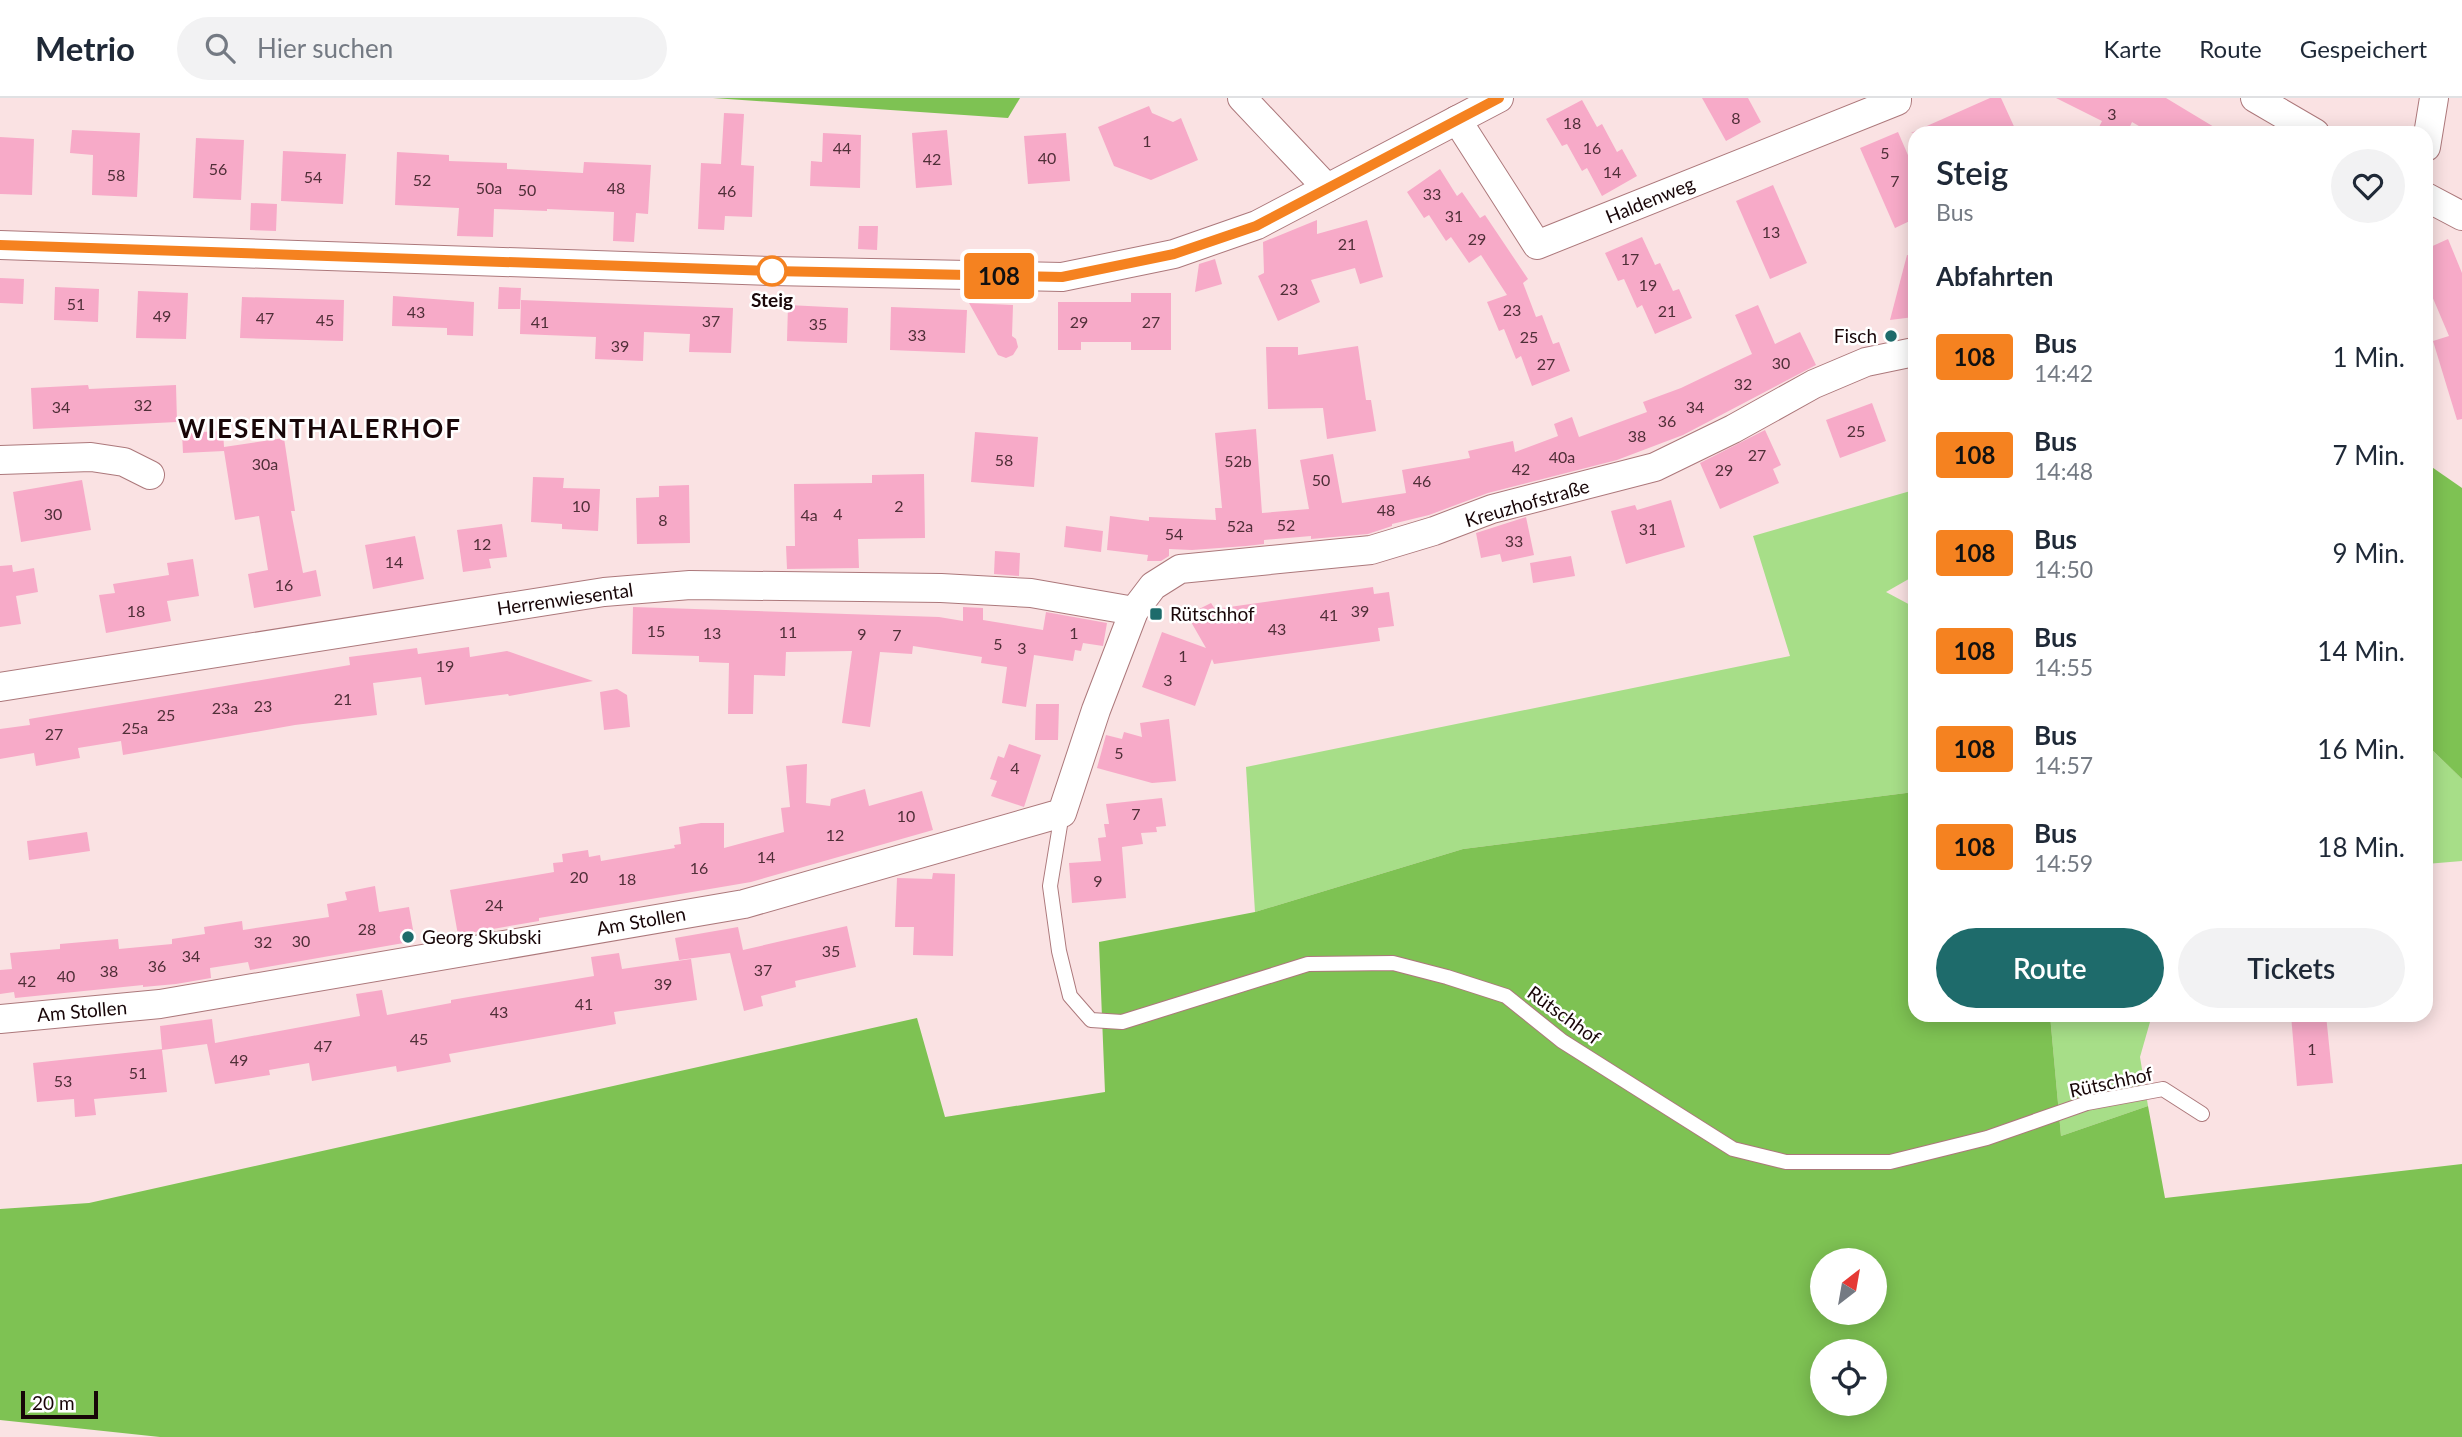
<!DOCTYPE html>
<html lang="de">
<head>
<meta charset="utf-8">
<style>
	body { margin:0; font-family:Lato,sans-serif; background:#f2f2f3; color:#1f2937; height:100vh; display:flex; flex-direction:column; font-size:26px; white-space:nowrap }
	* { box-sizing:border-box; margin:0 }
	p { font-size:23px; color:#747a83 }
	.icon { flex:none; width:38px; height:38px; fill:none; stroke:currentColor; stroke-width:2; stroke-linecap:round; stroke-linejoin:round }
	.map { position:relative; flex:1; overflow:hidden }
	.details { position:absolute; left:1908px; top:28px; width:525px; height:896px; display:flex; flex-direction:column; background:#fff; border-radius:21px; box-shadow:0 4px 18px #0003 }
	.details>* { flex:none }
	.badge { padding:0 14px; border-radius:5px; font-size:24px; line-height:46px }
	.needle { width:46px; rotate:31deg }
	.fabs { position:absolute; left:1810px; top:1150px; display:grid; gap:14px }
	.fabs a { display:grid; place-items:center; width:77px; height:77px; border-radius:50%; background:#fff; box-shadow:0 4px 18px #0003; font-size:35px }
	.scale { position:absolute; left:21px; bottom:18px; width:77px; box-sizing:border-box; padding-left:7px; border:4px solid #180608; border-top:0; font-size:19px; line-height:24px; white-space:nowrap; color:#180608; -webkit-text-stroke:5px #fff; paint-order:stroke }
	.map>.badge { position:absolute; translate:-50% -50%; box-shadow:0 0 0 4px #fff }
	h2 { padding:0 28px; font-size:26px; line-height:63px }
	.round { display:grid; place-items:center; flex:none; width:74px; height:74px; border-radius:37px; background:#f2f2f3 }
	.head { display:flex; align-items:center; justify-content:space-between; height:119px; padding:0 28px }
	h1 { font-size:33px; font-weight:600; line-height:52px }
	.action { display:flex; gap:14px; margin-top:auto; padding:14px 28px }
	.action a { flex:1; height:80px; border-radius:42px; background:#1e6b6b; color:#fff; font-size:28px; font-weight:600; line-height:80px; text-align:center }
	.action a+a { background:#f2f2f3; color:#1f2937 }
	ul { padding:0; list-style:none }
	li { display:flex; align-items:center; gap:21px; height:98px; padding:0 28px }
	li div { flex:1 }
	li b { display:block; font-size:26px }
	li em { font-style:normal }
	li .badge { min-width:77px; font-weight:700; text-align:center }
	header { display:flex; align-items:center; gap:42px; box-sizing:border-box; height:98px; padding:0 35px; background:#fff; border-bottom:2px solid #e0e1e3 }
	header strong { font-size:33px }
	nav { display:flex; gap:38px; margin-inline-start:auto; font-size:24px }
	.search { width:490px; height:63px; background:#f2f2f3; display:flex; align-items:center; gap:18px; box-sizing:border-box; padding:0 24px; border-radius:38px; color:#747a83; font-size:26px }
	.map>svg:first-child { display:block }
</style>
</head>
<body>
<header>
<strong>Metrio</strong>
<div class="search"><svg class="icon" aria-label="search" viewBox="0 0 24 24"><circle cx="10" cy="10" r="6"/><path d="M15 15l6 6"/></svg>Hier suchen</div>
<nav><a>Karte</a><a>Route</a><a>Gespeichert</a></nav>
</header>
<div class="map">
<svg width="2462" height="1339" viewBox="0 0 2462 1339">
	<rect width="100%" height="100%" fill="#fae2e3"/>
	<g fill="#a7de88">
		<polygon points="1914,392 1914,478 1886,494 1914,509 1914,694 1463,751 1255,814 1246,669 1790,558 1753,438"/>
		<polygon points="2426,646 2462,681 2462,763 2426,766"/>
		<polygon points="2050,917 2152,917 2140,959 2148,1008 2061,1038"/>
	</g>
	<g fill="#7ec253" fill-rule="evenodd">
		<polygon points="713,0 1020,0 1008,20"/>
		<polygon points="2426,365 2462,390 2462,681 2426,646"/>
		<path d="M1914 694V917H2050L2061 1038 2148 1008 2165 1100 2462 1066V1339H160L0 1322V1111L89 1105 917 920 945 1019 1105 994 1099 844 1255 814 1463 751ZM1822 1162H1874V1214H1822ZM1822 1253H1874V1306H1822Z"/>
	</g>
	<g fill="#f7aac8">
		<polygon points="1702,0 1748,0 1761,24 1726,43"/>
		<polygon points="1990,0 2001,0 2017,35 1911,35"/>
		<polygon points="2056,0 2166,0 2224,35 2151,35 2132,24 2127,35 2096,35 2102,23"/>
		<polygon points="1582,2 1597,29 1602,26 1617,54 1622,51 1637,78 1602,98 1587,70 1582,73 1567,46 1562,48 1546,21"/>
		<polygon points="1149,8 1152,15 1173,24 1181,20 1198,62 1151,82 1114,68 1098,29"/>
		<polygon points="724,15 744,16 741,67 754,68 752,119 725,118 724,132 698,131 701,65 721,66"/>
		<polygon points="72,32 140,35 137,99 92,97 93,57 70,55"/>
		<polygon points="947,32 952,87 916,90 912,35"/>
		<polygon points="1898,34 1914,71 1914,121 1895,130 1860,50"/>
		<polygon points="823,35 861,37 860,90 810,88 811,63 822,64"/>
		<polygon points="1066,35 1070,83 1028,86 1024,38"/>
		<polygon points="0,39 34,41 32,97 0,96"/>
		<polygon points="196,40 244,42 241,102 193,100"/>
		<polygon points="283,53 346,56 343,106 281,103"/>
		<polygon points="397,54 449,57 449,63 507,65 507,71 583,75 584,64 651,67 648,116 636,115 634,144 613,143 614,114 547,111 547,113 494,111 493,139 457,138 459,110 395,107"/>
		<polygon points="1440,71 1457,98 1462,94 1480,120 1485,117 1528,181 1523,185 1536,219 1542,217 1553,246 1559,244 1570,273 1532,288 1521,258 1516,261 1504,231 1499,233 1487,204 1507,197 1481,157 1469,165 1451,139 1446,143 1429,117 1424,120 1407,94"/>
		<polygon points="1773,87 1807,165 1770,181 1736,103"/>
		<polygon points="251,105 277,106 276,133 250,132"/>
		<polygon points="1317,122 1317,136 1367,122 1383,179 1360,186 1355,170 1311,182 1320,204 1278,223 1258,178 1264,175 1263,144"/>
		<polygon points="859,128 878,128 877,152 858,151"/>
		<polygon points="1642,139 1655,167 1660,165 1673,193 1679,191 1692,220 1655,236 1642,207 1637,210 1624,181 1618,183 1605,155"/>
		<polygon points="2448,141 2462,175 2462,321 2457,322 2433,243 2449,238 2432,198 2426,201 2426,151"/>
		<polygon points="1907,157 1914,158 1914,219 1890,222"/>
		<polygon points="1215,161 1222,186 1195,194 1199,166"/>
		<polygon points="0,180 24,181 23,206 0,205"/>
		<polygon points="55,189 99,191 98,224 54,222"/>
		<polygon points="499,189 521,190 520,211 498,211"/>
		<polygon points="138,193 188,195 186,241 136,240"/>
		<polygon points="1131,195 1171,195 1171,252 1131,252 1131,244 1081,244 1081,252 1058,252 1058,204 1131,204"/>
		<polygon points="393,198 474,204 473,238 447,237 447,230 392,228"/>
		<polygon points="242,199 344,202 343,243 240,240"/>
		<polygon points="521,202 733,210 731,255 689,254 690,236 644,234 643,263 595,261 596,239 520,236"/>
		<polygon points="969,205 1013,207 1012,238 1016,241 1018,249 1013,257 1006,260 998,257"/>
		<polygon points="788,207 848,210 847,245 787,243"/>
		<polygon points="1758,207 1775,246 1800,234 1816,267 1683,337 1617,362 1488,395 1429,417 1392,426 1392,428 1368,436 1311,441 1311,438 1264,442 1264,446 1246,448 1192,452 1169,451 1169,458 1161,463 1147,463 1148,457 1107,452 1110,418 1149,423 1149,419 1216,422 1215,410 1222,410 1215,335 1256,331 1262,415 1309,411 1300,362 1333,356 1342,405 1406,395 1402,372 1470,360 1468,353 1513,343 1515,354 1558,338 1554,326 1572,319 1579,339 1647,314 1643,304 1681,290 1752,256 1735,217"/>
		<polygon points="891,209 967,212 965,255 890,252"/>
		<polygon points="1358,248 1366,302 1371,302 1376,333 1327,341 1323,310 1268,311 1266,249 1298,249 1298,257"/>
		<polygon points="88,287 89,291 176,287 177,324 33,331 31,290"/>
		<polygon points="1872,305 1886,343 1840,360 1826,322"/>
		<polygon points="1765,332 1781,367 1773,371 1779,385 1720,411 1700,365"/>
		<polygon points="223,333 224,349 284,340 295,413 291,413 303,475 316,472 321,498 254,510 248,476 268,472 259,418 235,422 224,353 183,355 182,335"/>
		<polygon points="975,334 1038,339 1034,389 971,384"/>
		<polygon points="924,376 925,440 858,441 859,470 787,471 786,448 795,448 794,386 872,385 872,377"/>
		<polygon points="533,379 564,380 563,390 600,391 598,433 562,431 562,426 531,424"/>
		<polygon points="82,382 91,432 21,444 13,394"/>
		<polygon points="689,387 690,445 637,446 636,400 659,399 659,388"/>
		<polygon points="1671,402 1685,449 1626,466 1611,413 1635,407 1637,412"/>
		<polygon points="1526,419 1534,457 1502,464 1500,456 1481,460 1476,435"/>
		<polygon points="502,426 507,459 489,461 491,470 463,474 457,432"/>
		<polygon points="1066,428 1103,433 1101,454 1064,449"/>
		<polygon points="415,438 424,481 373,491 365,447"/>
		<polygon points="995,453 1020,455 1019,478 994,476"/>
		<polygon points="1571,458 1575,478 1533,485 1530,465"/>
		<polygon points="193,461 199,498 167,503 171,523 106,535 99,497 115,495 113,486 169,477 167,465"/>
		<polygon points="12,467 13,474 34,470 38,494 16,498 21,526 0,529 0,468"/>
		<polygon points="1373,489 1374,496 1389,494 1394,528 1378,530 1380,543 1214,566 1212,561 1195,608 1142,589 1162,534 1206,550 1187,517 1211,505 1215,511"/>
		<polygon points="633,509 939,519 963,523 963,509 983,510 983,522 1043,532 1046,514 1107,525 1103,548 1083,545 1081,553 1075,552 1073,563 1034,557 1026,609 1002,605 1007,569 981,565 982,559 913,548 912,556 880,554 870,629 842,625 852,553 786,554 785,578 754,577 753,616 728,616 729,565 699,564 699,558 632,556"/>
		<polygon points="469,549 470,559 507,553 593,583 509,598 508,596 425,607 421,579 373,585 377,617 295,627 123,657 121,643 78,650 80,660 36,668 34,655 0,661 0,631 30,627 29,621 350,567 349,559 417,550 418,556"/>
		<polygon points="617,591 627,597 630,629 604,632 600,594"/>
		<polygon points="1036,606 1059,606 1058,642 1035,642"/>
		<polygon points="1169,621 1176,683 1152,685 1097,670 1106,637 1122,641 1124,634 1142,639 1140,625"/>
		<polygon points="1009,646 1041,657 1024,709 991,698 997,683 990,681 998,658 1004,660"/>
		<polygon points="807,666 806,705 830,708 831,701 865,691 869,708 922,693 933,732 751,784 539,820 539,823 458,837 450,792 554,774 553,765 563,764 562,756 588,752 589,759 600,757 601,763 675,750 674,747 681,746 679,729 701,725 724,725 724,750 784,734 781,710 790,709 786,668"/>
		<polygon points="1162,700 1166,728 1156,729 1157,734 1141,735 1143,746 1122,749 1126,800 1072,805 1069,765 1101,763 1098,740 1106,739 1104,726 1109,726 1106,706"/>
		<polygon points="87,734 90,753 29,762 27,743"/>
		<polygon points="933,775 955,776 953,858 913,857 914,829 895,829 897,780 932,781"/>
		<polygon points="375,788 379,814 409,809 415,843 250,872 248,864 210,870 211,880 176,886 143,889 143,887 15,900 14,894 0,896 0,872 12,871 10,855 60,851 60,846 118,841 119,851 172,846 172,841 205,836 204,829 242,823 243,832 329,819 327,806 347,802 345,794"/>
		<polygon points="847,828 856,869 795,883 796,889 761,898 763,908 744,913 730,855 679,862 675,840 738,829 743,852"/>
		<polygon points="619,855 622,871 691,861 697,902 614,914 616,926 449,956 451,964 397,974 396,968 312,983 309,965 269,972 270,977 215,986 207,946 162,952 167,994 94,1001 96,1017 75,1019 74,1001 37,1004 33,965 162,951 160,928 212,921 215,945 360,918 356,896 382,892 387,917 451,905 451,902 594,878 591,859"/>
		<polygon points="2291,917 2326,917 2333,985 2297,988"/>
	</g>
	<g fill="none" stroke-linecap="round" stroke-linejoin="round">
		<defs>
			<polyline id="service" points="1062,715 1050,788 1059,853 1070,898 1091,922 1122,924 1308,866 1393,865 1447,879 1506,898 1562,943 1733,1051 1786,1064 1890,1064 1987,1040 2087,1005 2163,991 2202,1016"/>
			<g id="minor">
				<polyline points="1242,0 1327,90"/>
				<polyline points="2255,0 2315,35"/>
				<polyline points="1457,22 1537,147 1897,3 1897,0"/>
				<polyline points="2426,49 2434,0"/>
				<polyline points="2426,99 2462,118"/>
				<polyline points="0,147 772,173 1062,179 1174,156 1257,127 1499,0"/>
				<polyline points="0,362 91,359 124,364 150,377"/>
				<polyline points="0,589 604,494 690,487 941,490 1031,495 1134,513"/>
				<polyline points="0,921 160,906 744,806 1062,715 1096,612 1134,513 1153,488 1180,471 1371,452 1434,433 1492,411 1655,369 1733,331 1814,286 1866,264 1914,254"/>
			</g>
		</defs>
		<use href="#service" stroke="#ac787b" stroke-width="16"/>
		<use href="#minor" stroke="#ac787b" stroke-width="30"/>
		<use href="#service" stroke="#fff" stroke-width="14"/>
		<use href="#minor" stroke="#fff" stroke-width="28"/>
	</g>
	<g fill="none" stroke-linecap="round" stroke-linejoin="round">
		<defs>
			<polyline id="line" points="0,147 772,173 1062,179 1174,156 1256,128 1499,0"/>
		</defs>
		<use href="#line" stroke="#fff" stroke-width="16"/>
		<use href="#line" stroke="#f58220" stroke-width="10"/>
	</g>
	<circle fill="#fff" stroke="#f58220" stroke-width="3.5" cx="772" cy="173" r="14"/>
	<g fill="#1e6b6b" stroke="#fff" stroke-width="2.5">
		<circle cx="1891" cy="238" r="7"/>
		<rect x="1149" y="509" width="14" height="14" rx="3.5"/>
		<circle cx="408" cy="839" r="7"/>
	</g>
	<g text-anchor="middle" stroke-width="5" stroke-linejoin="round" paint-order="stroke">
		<g font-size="16" fill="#502f38">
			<text x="2112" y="22">3</text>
			<text x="1736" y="26">8</text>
			<text x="1572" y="31">18</text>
			<text x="1147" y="49">1</text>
			<text x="842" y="56">44</text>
			<text x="1592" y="56">16</text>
			<text x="1885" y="61">5</text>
			<text x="1047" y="66">40</text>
			<text x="932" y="67">42</text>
			<text x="218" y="77">56</text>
			<text x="1612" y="80">14</text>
			<text x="116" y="83">58</text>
			<text x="313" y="85">54</text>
			<text x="422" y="88">52</text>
			<text x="1895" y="89">7</text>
			<text x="489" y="96">50a</text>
			<text x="616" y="96">48</text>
			<text x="527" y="98">50</text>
			<text x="727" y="99">46</text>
			<text x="1432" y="102">33</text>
			<text x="1454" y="124">31</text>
			<text x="1771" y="140">13</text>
			<text x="1477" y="147">29</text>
			<text x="1347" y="152">21</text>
			<text x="1630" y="167">17</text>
			<text x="1648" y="193">19</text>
			<text x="1289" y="197">23</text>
			<text x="76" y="212">51</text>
			<text x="1512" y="218">23</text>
			<text x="1667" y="219">21</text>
			<text x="416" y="220">43</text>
			<text x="162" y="224">49</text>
			<text x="265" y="226">47</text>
			<text x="325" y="228">45</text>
			<text x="711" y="229">37</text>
			<text x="540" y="230">41</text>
			<text x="1079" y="230">29</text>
			<text x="1151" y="230">27</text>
			<text x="818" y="232">35</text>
			<text x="917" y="243">33</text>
			<text x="1529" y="245">25</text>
			<text x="620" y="254">39</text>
			<text x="1781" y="271">30</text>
			<text x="1546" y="272">27</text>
			<text x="1743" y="292">32</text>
			<text x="143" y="313">32</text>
			<text x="61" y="315">34</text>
			<text x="1695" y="315">34</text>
			<text x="1667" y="329">36</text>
			<text x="1856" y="339">25</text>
			<text x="1637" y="344">38</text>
			<text x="1757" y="363">27</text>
			<text x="1562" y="365">40a</text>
			<text x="1004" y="368">58</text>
			<text x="1238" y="369">52b</text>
			<text x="265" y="372">30a</text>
			<text x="1521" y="377">42</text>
			<text x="1724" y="378">29</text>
			<text x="1321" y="388">50</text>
			<text x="1422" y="389">46</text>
			<text x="581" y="414">10</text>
			<text x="899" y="414">2</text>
			<text x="1386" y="418">48</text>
			<text x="53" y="422">30</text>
			<text x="838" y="422">4</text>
			<text x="809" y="423">4a</text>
			<text x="663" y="428">8</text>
			<text x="1286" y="433">52</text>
			<text x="1240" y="434">52a</text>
			<text x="1648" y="437">31</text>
			<text x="1174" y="442">54</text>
			<text x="1514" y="449">33</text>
			<text x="482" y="452">12</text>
			<text x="394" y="470">14</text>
			<text x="284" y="493">16</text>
			<text x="136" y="519">18</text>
			<text x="1360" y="519">39</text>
			<text x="1329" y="523">41</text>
			<text x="1277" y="537">43</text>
			<text x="656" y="539">15</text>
			<text x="788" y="540">11</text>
			<text x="712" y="541">13</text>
			<text x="1074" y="541">1</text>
			<text x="862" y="542">9</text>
			<text x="897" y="543">7</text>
			<text x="998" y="552">5</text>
			<text x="1022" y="556">3</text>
			<text x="1183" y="564">1</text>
			<text x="445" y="574">19</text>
			<text x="1168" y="588">3</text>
			<text x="343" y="607">21</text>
			<text x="263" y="614">23</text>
			<text x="225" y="616">23a</text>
			<text x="166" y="623">25</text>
			<text x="135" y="636">25a</text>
			<text x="54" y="642">27</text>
			<text x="1119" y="661">5</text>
			<text x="1015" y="676">4</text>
			<text x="1136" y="722">7</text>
			<text x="906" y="724">10</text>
			<text x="835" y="743">12</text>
			<text x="766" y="765">14</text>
			<text x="699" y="776">16</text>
			<text x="579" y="785">20</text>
			<text x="627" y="787">18</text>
			<text x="1098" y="789">9</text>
			<text x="494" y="813">24</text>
			<text x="367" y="837">28</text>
			<text x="301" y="849">30</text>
			<text x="263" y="850">32</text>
			<text x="831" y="859">35</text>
			<text x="191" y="864">34</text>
			<text x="157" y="874">36</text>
			<text x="763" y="878">37</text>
			<text x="109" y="879">38</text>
			<text x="66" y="884">40</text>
			<text x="27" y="889">42</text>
			<text x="663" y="892">39</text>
			<text x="584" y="912">41</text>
			<text x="499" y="920">43</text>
			<text x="419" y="947">45</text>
			<text x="323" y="954">47</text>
			<text x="2312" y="957">1</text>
			<text x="239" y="968">49</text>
			<text x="138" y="981">51</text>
			<text x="63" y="989">53</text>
		</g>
		<g font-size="19" fill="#180608" stroke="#fff">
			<text transform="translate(1650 102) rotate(-22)" y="7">Haldenweg</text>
			<text transform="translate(1527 405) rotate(-16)" y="7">Kreuzhofstraße</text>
			<text transform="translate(565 501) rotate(-8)" y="7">Herrenwiesental</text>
			<text transform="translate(641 823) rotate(-10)" y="7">Am Stollen</text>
			<text transform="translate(82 913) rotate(-5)" y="7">Am Stollen</text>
			<text transform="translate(1564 917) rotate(36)" y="7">Rütschhof</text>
			<text transform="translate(2111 984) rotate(-12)" y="7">Rütschhof</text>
		</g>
		<g font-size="19" font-weight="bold" fill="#180608" stroke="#fff">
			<text x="772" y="209">Steig</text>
		</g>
		<g font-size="19" fill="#180608" stroke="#fff" text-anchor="start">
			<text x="1877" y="245" text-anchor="end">Fisch</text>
			<text x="1170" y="523">Rütschhof</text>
			<text x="422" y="846">Georg Skubski</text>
		</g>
		<g font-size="26" font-weight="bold" letter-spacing="2" fill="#180608" stroke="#fff">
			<text x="320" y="340">WIESENTHALERHOF</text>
		</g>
	</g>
</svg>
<div class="fabs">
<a><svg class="needle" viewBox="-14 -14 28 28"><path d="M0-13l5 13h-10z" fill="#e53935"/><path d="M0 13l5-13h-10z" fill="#747a83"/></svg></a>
<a><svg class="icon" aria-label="locate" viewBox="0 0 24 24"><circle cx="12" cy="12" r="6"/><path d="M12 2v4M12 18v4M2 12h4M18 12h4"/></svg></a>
</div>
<div class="scale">20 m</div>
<b class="badge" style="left:999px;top:178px;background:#f58220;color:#111">108</b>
<section class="details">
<div class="head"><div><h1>Steig</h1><p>Bus</p></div><a class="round"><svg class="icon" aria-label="heart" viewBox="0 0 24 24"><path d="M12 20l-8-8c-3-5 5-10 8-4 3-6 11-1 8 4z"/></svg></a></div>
<h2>Abfahrten</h2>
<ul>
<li><span class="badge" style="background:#f58220;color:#111">108</span><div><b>Bus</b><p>14:42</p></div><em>1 Min.</em></li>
<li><span class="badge" style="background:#f58220;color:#111">108</span><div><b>Bus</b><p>14:48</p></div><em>7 Min.</em></li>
<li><span class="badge" style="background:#f58220;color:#111">108</span><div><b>Bus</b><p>14:50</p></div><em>9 Min.</em></li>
<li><span class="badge" style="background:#f58220;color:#111">108</span><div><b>Bus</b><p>14:55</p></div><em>14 Min.</em></li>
<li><span class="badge" style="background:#f58220;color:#111">108</span><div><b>Bus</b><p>14:57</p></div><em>16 Min.</em></li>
<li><span class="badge" style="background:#f58220;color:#111">108</span><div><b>Bus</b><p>14:59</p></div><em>18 Min.</em></li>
</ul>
<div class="action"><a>Route</a><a>Tickets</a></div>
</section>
</div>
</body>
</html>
